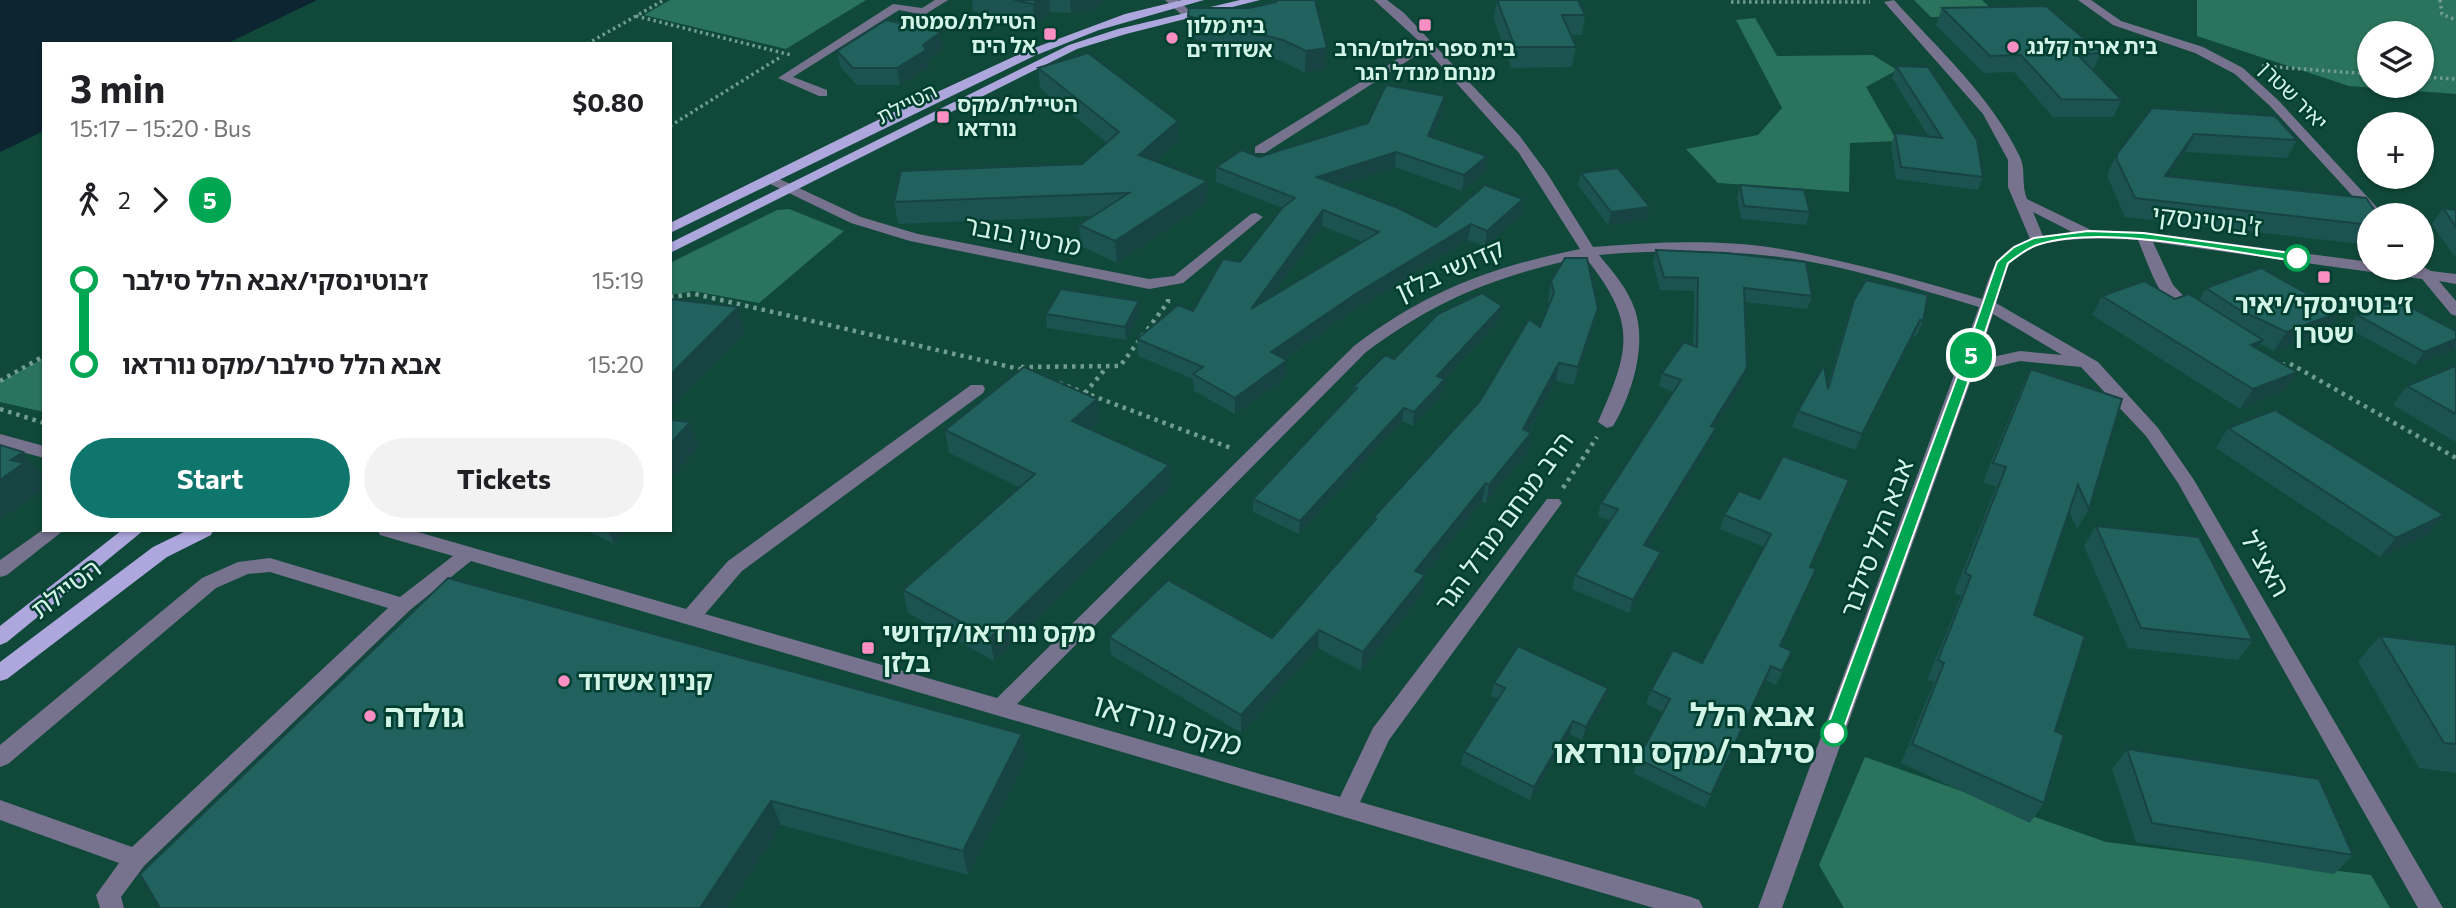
<!DOCTYPE html>
<html lang="en">
<head>
<meta charset="utf-8">
<style>
	body { margin:0; font-family:Commissioner,"Noto Sans Hebrew",sans-serif; background:#f2f2f2; color:#202124; height:100vh; display:flex; flex-direction:column; font-size:26px; white-space:nowrap }
	* { box-sizing:border-box; margin:0 }
	p { font-size:23px; color:#757577 }
	.icon { flex:none; width:38px; height:38px; fill:none; stroke:currentColor; stroke-width:2; stroke-linecap:round; stroke-linejoin:round }
	.map { position:relative; flex:1; overflow:hidden }
	.details { position:absolute; left:42px; top:42px; width:630px; height:490px; display:flex; flex-direction:column; background:#fff; border-radius:0px; box-shadow:0 2px 5px #0004 }
	.details>* { flex:none }
	.badge { padding:0 14px; border-radius:23px; font-size:24px; line-height:46px }
	.tools { position:absolute; left:2357px; top:21px; display:grid; gap:14px }
	.tools a { display:grid; place-items:center; width:77px; height:77px; border-radius:50%; background:#fff; box-shadow:0 2px 5px #0004; font-size:35px }
	.map>.badge { position:absolute; translate:-50% -50%; box-shadow:0 0 0 4px #fff }
	.legs { display:flex; align-items:center; gap:10px; height:77px; padding:0 28px; font-size:23px }
	.legs p { margin-inline-start:auto }
	.overview { display:flex; align-items:center; justify-content:space-between; height:119px; padding:0 28px }
	h1 { font-size:38px; font-weight:700; line-height:52px }
	.button { display:flex; gap:14px; margin-top:auto; padding:14px 28px }
	.button a { flex:1; height:80px; border-radius:42px; background:#0f766e; color:#fff; font-size:28px; font-weight:700; line-height:80px; text-align:center }
	.button a+a { background:#f2f2f2; color:#202124 }
	ul { padding:0 28px; list-style:none }
	li { display:flex; align-items:center; gap:24px; height:84px; font-size:26px }
	li i { display:grid; place-items:center; width:10px; height:100%; margin:0 9px; background:currentColor }
	li i::after { content:''; width:18px; height:18px; margin:-9px; border:5px solid; border-radius:50%; background:#fff }
	li p { margin-inline-start:auto }
	li:first-child i { background:linear-gradient(#0000 50%,currentColor 0) }
	li:last-child i { background:linear-gradient(currentColor 50%,#0000 0) }
	.map>svg:first-child { display:block }
</style>
</head>
<body>
<div class="map">
<svg width="2456" height="908" viewBox="0 0 2456 908">
	<rect width="100%" height="100%" fill="#104939"/>
	<g fill="#2a735d" fill-rule="evenodd">
		<polygon points="670,0 866,0 786,49 644,15"/>
		<polygon points="1914,0 1982,0 1999,16 1931,17"/>
		<path d="M2197 0H2456V94L2349 86 2197 36ZM2370 33H2422V86H2370Z"/>
		<polygon points="1755,18 1777,56 1873,55 1897,70 1866,87 1897,141 1850,143 1849,192 1718,183 1686,149 1758,135 1782,108 1736,20"/>
		<polygon points="789,209 844,231 759,303 693,291 670,295 670,263 777,210"/>
		<polygon points="44,358 44,412 0,402 0,382"/>
		<polygon points="1865,757 2106,842 2371,875 2390,908 1844,908 1819,865"/>
	</g>
	<polygon fill="#0d2530" points="0,0 317,0 226,44 44,44 44,131 0,152"/>
	<g fill="none" stroke-linecap="round" stroke-linejoin="round">
		<g stroke="#709d8f" stroke-width="3.5" stroke-dasharray="2.5 3.5" stroke-linecap="butt">
			<polyline points="2440,0 2442,14 2456,20"/>
			<polyline points="1731,2 1870,2"/>
			<polyline points="636,16 791,55"/>
			<polyline points="587,44 664,0"/>
			<polyline points="2262,66 2370,74"/>
			<polyline points="2422,77 2456,79"/>
			<polyline points="670,126 782,56"/>
		</g>
		<g stroke="#709d8f" stroke-width="4.5" stroke-dasharray="3.5 5" stroke-linecap="butt">
			<polyline points="670,297 695,294 1028,371"/>
			<polyline points="2282,365 2289,363 2456,458"/>
			<polyline points="1021,367 1120,366 1168,302 1168,298"/>
			<polyline points="0,381 44,356"/>
			<polyline points="1059,383 1231,448"/>
			<polyline points="1085,393 1107,367"/>
			<polyline points="0,409 44,423"/>
			<polyline points="1563,488 1597,437"/>
		</g>
		<g fill="#77738f" fill-rule="evenodd">
			<polygon points="935,0 948,0 924,15 899,10 793,77 827,90 827,96 819,96 778,78 893,4 922,8"/>
			<polygon points="1165,0 1178,0 1193,14 1183,16"/>
			<path d="M1374 0H1387L1404 13 1519 135 1547 173 1593 247C1652 242 1716 239 1775 248 1845 260 1914 279 1982 299 1993 265 1996 253 2030 239L2008 187V160L1983 114 1884 2 1894 0C1938 49 1991 96 2020 157 2026 169 2021 185 2027 199L2091 230 2143 232 2370 262V268L2415 269 2422 266 2431 271 2456 274V284L2439 281 2456 301V316L2451 314 2422 279 2153 242 2173 285 2198 311 2190 316C2160 308 2149 265 2138 240 2102 239 2037 233 2011 262 2003 271 2000 291 1996 303L2098 362 2158 428 2194 480 2443 908H2418L2178 483 2146 436 2081 367 2020 361 1974 372 1782 908H1758L1979 307C1911 287 1842 264 1771 256 1714 250 1656 250 1599 255 1613 272 1628 289 1635 310 1647 345 1632 395 1613 426L1607 428 1598 422C1631 348 1637 322 1585 257 1498 275 1437 299 1366 352L1017 704 1340 797 1373 728 1547 499H1559L1562 503 1559 507 1389 740 1360 802 1691 897 1699 900 1703 908H1654L471 561 410 610 144 866 121 897 124 908H100L96 895 119 863 0 820V800L132 847 388 608 270 572 248 574 216 588 8 764 0 767V745L202 578 238 562 270 558 400 597 453 556 380 535 378 530H411L686 609 728 561 971 385H983L985 389 983 393 742 571 705 614 997 698 1354 346C1427 291 1491 267 1580 249L1519 153 1426 49 1265 153H1255V147L1393 62 1420 42ZM2033 212 2072 232 2043 236ZM1993 314 2062 355 2020 351 1978 360Z"/>
			<polygon points="2078,0 2091,0 2121,21 2203,47 2243,68 2278,100 2384,215 2370,215 2270,106 2235,74 2195,53 2113,25"/>
			<polygon points="771,175 861,217 918,234 1149,279 1174,276 1251,214 1256,213 1263,217 1183,283 1149,289 910,241 851,223 766,182 764,179"/>
			<polygon points="0,434 44,446 44,458 0,446"/>
			<polygon points="44,529 64,530 7,575 0,577 0,560"/>
		</g>
		<g fill="#aea7de" fill-rule="evenodd">
			<polygon points="1182,0 1204,0 1099,30 1034,56 670,233 670,223 896,111 1026,51 1125,14"/>
			<polygon points="1240,0 1260,0 1126,34 1077,49 670,253 670,243 1069,45 1118,29"/>
			<polygon points="122,530 144,530 7,642 0,645 0,626"/>
			<polygon points="188,530 213,530 211,535 167,557 7,679 0,681 0,662 153,547"/>
		</g>
	</g>
	<g fill="#1c5351" fill-rule="evenodd">
		<polygon points="972,0 1104,0 1092,10 1071,13 1050,12 1035,25 973,11"/>
		<polygon points="1497,0 1578,0 1585,15 1582,35 1571,35 1576,47 1572,67 1511,68 1494,19"/>
		<polygon points="1276,2 1325,69 1305,73 1282,61 1188,37 1188,16 1249,8"/>
		<polygon points="1942,8 2101,53 2093,70 2122,100 2113,117 2053,117 2014,72 1984,73 1936,25"/>
		<polygon points="943,49 928,60 929,67 900,85 857,85 841,68 837,51"/>
		<polygon points="1896,66 1983,177 1978,190 1896,179 1891,145 1895,133 1929,137 1892,78"/>
		<polygon points="1038,68 1178,121 1178,141 1156,161 1207,181 1207,203 1117,263 1081,246 1079,225 1092,216 898,224 894,202 1082,164 1107,143 1040,88"/>
		<polygon points="2152,108 2297,140 2287,158 2185,152 2168,176 2370,215 2370,245 2125,217 2108,178 2108,172 2117,154"/>
		<path d="M1443 111 1432 138 1487 156 1485 172 1462 191 1395 167 1338 186 1436 227 1521 215 1485 246 1468 240 1353 311 1285 359 1287 377 1235 414 1194 391 1193 379 1138 356 1137 339 1193 311 1240 262 1282 208 1216 182V167L1259 157 1368 123ZM1322 226 1363 242 1271 297Z"/>
		<polygon points="1581,173 1650,207 1647,220 1608,225 1578,185"/>
		<polygon points="1740,185 1810,212 1806,225 1741,219 1737,197"/>
		<polygon points="2443,208 2456,210 2456,257 2454,256 2432,224"/>
		<polygon points="1656,250 1812,296 1807,309 1745,302 1747,368 1743,382 1714,427 1716,428 1711,441 1647,546 1657,566 1629,613 1572,589 1575,575 1610,521 1598,516 1601,503 1673,392 1659,386 1662,373 1693,346 1694,291 1660,290 1653,263"/>
		<polygon points="1551,281 1598,308 1594,326 1574,385 1556,381 1529,432 1531,433 1528,451 1486,503 1482,502 1424,575 1422,594 1361,671 1318,648 1241,733 1111,655 1109,637 1272,638 1373,523 1373,518 1480,401 1540,327 1549,305 1548,299"/>
		<polygon points="2206,288 2340,312 2327,331 2274,351 2261,344 2258,349 2284,391 2240,409 2092,315 2102,296 2199,300"/>
		<polygon points="1854,300 1923,321 1916,337 1913,336 1855,450 1792,427 1798,411 1827,387 1848,316"/>
		<polygon points="1046,314 1139,314 1126,340 1047,328"/>
		<polygon points="2357,315 2456,331 2456,348 2415,365 2348,328"/>
		<polygon points="1500,319 1445,379 1443,393 1413,426 1402,421 1299,534 1253,512 1253,499 1353,393 1353,387 1394,359"/>
		<polygon points="2456,366 2456,442 2393,405 2407,386"/>
		<polygon points="2031,369 2089,509 2077,529 2069,511 2034,615 2055,731 2044,803 2030,823 1901,763 1934,682 1927,680 1961,596 1954,593 1996,487 1983,482 2021,389"/>
		<polygon points="1099,422 1091,429 1170,488 994,661 908,613 903,590 1019,487 949,453 945,430"/>
		<polygon points="2228,428 2444,515 2428,535 2380,557 2216,448"/>
		<polygon points="1739,491 1811,567 1810,583 1780,646 1792,651 1786,665 1776,685 1766,680 1705,808 1633,773 1638,759 1663,712 1646,704 1651,690 1702,663 1764,547 1720,529 1724,515"/>
		<polygon points="2096,526 2253,640 2238,660 2128,648 2084,546"/>
		<polygon points="585,530 626,530 614,544"/>
		<polygon points="2380,636 2456,645 2456,773 2419,768 2358,661"/>
		<polygon points="1494,683 1608,688 1604,702 1582,740 1570,734 1530,800 1461,765 1464,752 1498,699 1491,696"/>
		<polygon points="2127,749 2353,855 2334,874 2136,842 2112,769"/>
		<polygon points="1026,759 968,875 781,825 728,908 160,908 140,874"/>
	</g>
	<g fill="#174442">
		<polygon points="1038,0 1049,0 1050,12 1035,25 1033,4"/>
		<polygon points="1070,0 1104,0 1092,10 1071,13"/>
		<polygon points="941,32 943,49 928,60 929,67 900,85 897,68 923,45"/>
		<polygon points="1327,48 1325,69 1305,73 1306,51"/>
		<polygon points="1445,96 1443,111 1426,151 1428,136"/>
		<polygon points="1178,121 1178,141 1140,176 1139,155"/>
		<polygon points="2194,134 2185,152 2156,194 2165,176"/>
		<polygon points="1396,152 1395,167 1316,193 1317,177"/>
		<polygon points="1487,156 1485,172 1462,191 1464,175"/>
		<polygon points="1207,181 1207,203 1117,263 1115,241"/>
		<polygon points="1523,199 1521,215 1485,246 1487,231"/>
		<polygon points="1650,207 1647,220 1608,225 1611,212"/>
		<polygon points="1323,210 1322,226 1251,325 1251,309"/>
		<polygon points="1471,224 1468,240 1353,311 1271,368 1271,352 1354,295"/>
		<polygon points="1139,301 1139,314 1126,340 1125,327"/>
		<polygon points="1502,306 1500,319 1435,390 1437,376"/>
		<polygon points="738,307 745,332 670,408 670,375"/>
		<polygon points="1598,308 1594,326 1574,385 1578,367"/>
		<polygon points="2340,312 2327,331 2274,351 2286,332"/>
		<polygon points="1920,320 1913,336 1855,450 1862,434"/>
		<polygon points="2456,339 2455,349 2415,365 2424,352"/>
		<polygon points="2263,340 2251,360 2251,345"/>
		<polygon points="1287,360 1287,377 1235,414 1235,398"/>
		<polygon points="1559,363 1556,381 1521,445 1531,433 1528,451 1486,503 1489,485 1523,429"/>
		<polygon points="1747,368 1743,382 1707,440 1711,426"/>
		<polygon points="2297,372 2284,391 2240,409 2253,389"/>
		<polygon points="1445,379 1443,393 1413,426 1414,412"/>
		<polygon points="1097,399 1099,422 1075,443 1072,421"/>
		<polygon points="1404,408 1402,421 1299,534 1300,521"/>
		<polygon points="690,422 699,447 670,480 670,444"/>
		<polygon points="1716,428 1711,441 1640,559 1644,545"/>
		<polygon points="23,452 43,477 38,481 44,489 0,520 0,480 11,460"/>
		<polygon points="1169,465 1170,488 994,661 990,638"/>
		<polygon points="1486,483 1482,502 1413,589 1415,571"/>
		<polygon points="2444,515 2428,535 2380,557 2396,538"/>
		<polygon points="608,530 626,530 614,544"/>
		<polygon points="1661,552 1657,566 1629,613 1633,600"/>
		<polygon points="1425,575 1422,594 1361,671 1363,652"/>
		<polygon points="1319,630 1318,648 1241,733 1241,715"/>
		<polygon points="1771,666 1766,680 1705,808 1711,795"/>
		<polygon points="1608,688 1604,702 1582,740 1586,727"/>
		<polygon points="1573,721 1570,734 1530,800 1534,787"/>
		<polygon points="1022,734 1026,759 968,875 963,851"/>
		<polygon points="771,801 781,825 728,908 700,908"/>
	</g>
	<g fill="#21615e" stroke="#174442" stroke-width="2" fill-rule="evenodd">
		<polygon points="1014,0 1038,0 1033,4"/>
		<polygon points="1277,0 1315,0 1327,48 1306,51 1283,40 1188,16 1189,8 1249,8 1276,2"/>
		<polygon points="1497,0 1578,0 1585,15 1562,15 1576,47 1515,47"/>
		<polygon points="2046,6 2101,53 2077,54 2122,100 2061,99 2021,55 1990,56 1942,8"/>
		<polygon points="886,20 941,32 923,45 926,50 897,68 853,68 837,51"/>
		<polygon points="1088,53 1178,121 1139,155 1207,181 1115,241 1079,225 1129,193 894,202 901,171 1082,164 1119,132 1038,68"/>
		<polygon points="1896,66 1928,67 1977,140 1983,177 1901,167 1895,133 1942,138"/>
		<path d="M1386 85 1445 96 1428 136 1487 156 1464 175 1396 152 1317 177 1398 208 1436 227 1485 185 1523 199 1487 231 1471 224 1354 295 1271 352 1287 360 1235 398 1193 374 1203 367 1137 339 1178 305 1193 311 1223 259 1240 262 1283 207 1295 198 1216 167 1242 150 1259 157 1368 123ZM1323 210 1379 232 1251 309Z"/>
		<polygon points="2152,108 2275,116 2297,140 2194,134 2165,176 2366,198 2378,215 2370,215 2370,225 2135,198 2117,160 2117,154"/>
		<polygon points="1618,168 1650,207 1611,212 1581,173"/>
		<polygon points="1740,185 1804,190 1810,212 1744,206"/>
		<polygon points="2443,208 2456,210 2456,227"/>
		<polygon points="1656,250 1726,253 1806,262 1812,296 1744,288 1747,368 1711,426 1716,428 1644,545 1661,552 1633,600 1575,575 1618,509 1601,503 1681,380 1662,373 1684,342 1697,347 1698,278 1664,277"/>
		<polygon points="1565,258 1587,258 1598,308 1578,367 1559,363 1523,429 1531,433 1489,485 1486,483 1415,571 1425,575 1363,652 1319,630 1241,715 1109,637 1168,580 1272,638 1376,519 1373,518 1480,401 1529,319 1540,327 1554,293 1551,281"/>
		<polygon points="2261,268 2340,312 2286,332 2238,309 2206,288"/>
		<polygon points="1866,280 1928,295 1923,321 1920,320 1862,434 1798,411 1824,365 1828,389 1854,300"/>
		<polygon points="2144,281 2175,299 2189,294 2263,340 2251,345 2297,372 2253,389 2102,296"/>
		<polygon points="1061,289 1139,301 1125,327 1046,314"/>
		<polygon points="1482,293 1502,306 1437,376 1445,379 1414,412 1404,408 1300,521 1253,499 1357,388 1353,387 1385,355 1394,359 1438,314"/>
		<polygon points="670,299 738,307 670,375"/>
		<polygon points="2397,300 2456,331 2456,339 2424,352 2357,315"/>
		<polygon points="2455,366 2456,366 2456,414 2407,386"/>
		<polygon points="1024,367 1097,399 1072,421 1169,465 990,638 903,590 1035,474 945,430"/>
		<polygon points="2031,369 2122,399 2089,509 2078,485 2034,615 2085,636 2055,731 2064,735 2044,803 1912,744 1944,663 1938,660 1971,576 1965,573 2006,467 1993,463"/>
		<polygon points="2275,410 2444,515 2396,538 2228,428"/>
		<polygon points="670,420 690,422 670,444"/>
		<polygon points="0,445 23,452 11,460 24,463 0,480"/>
		<polygon points="1783,456 1849,480 1810,567 1816,569 1780,646 1792,651 1782,671 1771,666 1711,795 1638,759 1670,699 1651,690 1673,650 1702,663 1771,534 1724,515 1739,491 1760,499"/>
		<polygon points="2096,526 2199,537 2253,640 2141,628"/>
		<polygon points="448,578 1022,734 963,851 771,801 700,908 160,908 140,874"/>
		<polygon points="2380,636 2456,645 2456,744 2444,743"/>
		<polygon points="1518,646 1608,688 1586,727 1573,721 1534,787 1464,752 1505,688 1494,683"/>
		<polygon points="2127,749 2319,779 2353,855 2152,823"/>
	</g>
	<path fill="#00a651" stroke="#fff" stroke-width="2" d="M2088 231 2143 233 2297 254 2303 258 2297 261C2228 252 2105 224 2040 244 2028 247 2018 256 2008 263L1973 369 1842 733 1840 738H1828L1825 733 1960 369 1997 262 2014 247 2034 238Z"/>
	<g fill="#fb8fc3" stroke="#003e2f" stroke-width="2.5">
		<rect x="1418" y="18" width="14" height="14" rx="3.5"/>
		<rect x="1043" y="27" width="14" height="14" rx="3.5"/>
		<circle cx="1172" cy="38" r="7"/>
		<circle cx="2013" cy="47" r="7"/>
		<rect x="936" y="110" width="14" height="14" rx="3.5"/>
		<rect x="2317" y="270" width="14" height="14" rx="3.5"/>
		<rect x="861" y="641" width="14" height="14" rx="3.5"/>
		<circle cx="564" cy="681" r="7"/>
		<circle cx="370" cy="716" r="7"/>
	</g>
	<g fill="#fff" stroke="#00a651" stroke-width="3.5">
		<circle cx="2297" cy="258" r="12"/>
		<circle cx="1834" cy="733" r="12"/>
	</g>
	<g text-anchor="middle" stroke-width="5" stroke-linejoin="round" paint-order="stroke">
		<g font-size="21" font-weight="bold" fill="#d3f5e8" stroke="#003e2f" text-anchor="start">
			<text x="1036" y="29" text-anchor="end">הטיילת/סמטת<tspan x="1036" dy="24">אל הים</tspan></text>
			<text x="1186" y="33">בית מלון<tspan x="1186" dy="24">אשדוד ים</tspan></text>
			<text x="2027" y="54">בית אריה קלנג</text>
			<text x="1425" y="56" text-anchor="middle">בית ספר יהלום/הרב<tspan x="1425" dy="24">מנחם מנדל הגר</tspan></text>
			<text x="957" y="112">הטיילת/מקס<tspan x="957" dy="24">נורדאו</tspan></text>
		</g>
		<g font-size="21" fill="#d3f5e8" stroke="#003e2f">
			<text transform="translate(2293 96) rotate(45)" y="7">יאיר שטרן</text>
			<text transform="translate(907 104) rotate(-27)" y="7">הטיילת</text>
		</g>
		<g font-size="26" fill="#d3f5e8" stroke="#003e2f">
			<text transform="translate(2207 221) rotate(7)" y="9">ז'בוטינסקי</text>
			<text transform="translate(1023 236) rotate(11)" y="9">מרטין בובר</text>
			<text transform="translate(1450 270) rotate(-24)" y="9">קדושי בלזן</text>
			<text transform="translate(1504 522) rotate(-54)" y="9">הרב מנחם מנדל הגר</text>
			<text transform="translate(1877 538) rotate(-70)" y="9">אבא הלל סילבר</text>
			<text transform="translate(2265 564) rotate(60)" y="9">האצ"ל</text>
			<text transform="translate(66 589) rotate(-37)" y="9">הטיילת</text>
		</g>
		<g font-size="26" font-weight="bold" fill="#d3f5e8" stroke="#003e2f" text-anchor="start">
			<text x="2324" y="313" text-anchor="middle">ז׳בוטינסקי/יאיר<tspan x="2324" dy="30">שטרן</tspan></text>
			<text x="882" y="642">מקס נורדאו/קדושי<tspan x="882" dy="30">בלזן</tspan></text>
			<text x="578" y="690">קניון אשדוד</text>
		</g>
		<g font-size="32" font-weight="bold" fill="#d3f5e8" stroke="#003e2f" text-anchor="end">
			<text x="1815" y="726">אבא הלל<tspan x="1815" dy="37">סילבר/מקס נורדאו</tspan></text>
		</g>
		<g font-size="32" font-weight="bold" fill="#d3f5e8" stroke="#003e2f" text-anchor="start">
			<text x="384" y="727">גולדה</text>
		</g>
		<g font-size="32" fill="#d3f5e8" stroke="#003e2f">
			<text transform="translate(1168 725) rotate(16)" y="11">מקס נורדאו</text>
		</g>
	</g>
</svg>
<div class="tools">
<a><svg class="icon" aria-label="layers" viewBox="0 0 24 24"><path d="M12 4l9 5-9 5-9-5zM3 14l9 5 9-5"/></svg></a>
<a>+</a>
<a>−</a>
</div>
<b class="badge" style="left:1971px;top:355px;background:#00a651;color:#fff">5</b>
<section class="details">
<div class="overview"><div><h1>3 min</h1><p>15:17 – 15:20 · Bus</p></div><b>$0.80</b></div>
<div class="legs"><svg class="icon" aria-label="walk" viewBox="0 0 24 24"><circle cx="13" cy="4" r="2"/><path d="M13 8l-2 6 4 7M11 14l-3 7M7 12l3-4h3l4 4"/></svg>2<svg class="icon" aria-label="forward" viewBox="0 0 24 24"><path d="M9 5l7 7-7 7"/></svg><b class="badge" style="background:#00a651;color:#fff">5</b></div>
<ul>
<li><i style="color:#00a651"></i><b>ז׳בוטינסקי/אבא הלל סילבר</b><p>15:19</p></li>
<li><i style="color:#00a651"></i><b>אבא הלל סילבר/מקס נורדאו</b><p>15:20</p></li>
</ul>
<div class="button"><a>Start</a><a>Tickets</a></div>
</section>
</div>
</body>
</html>
